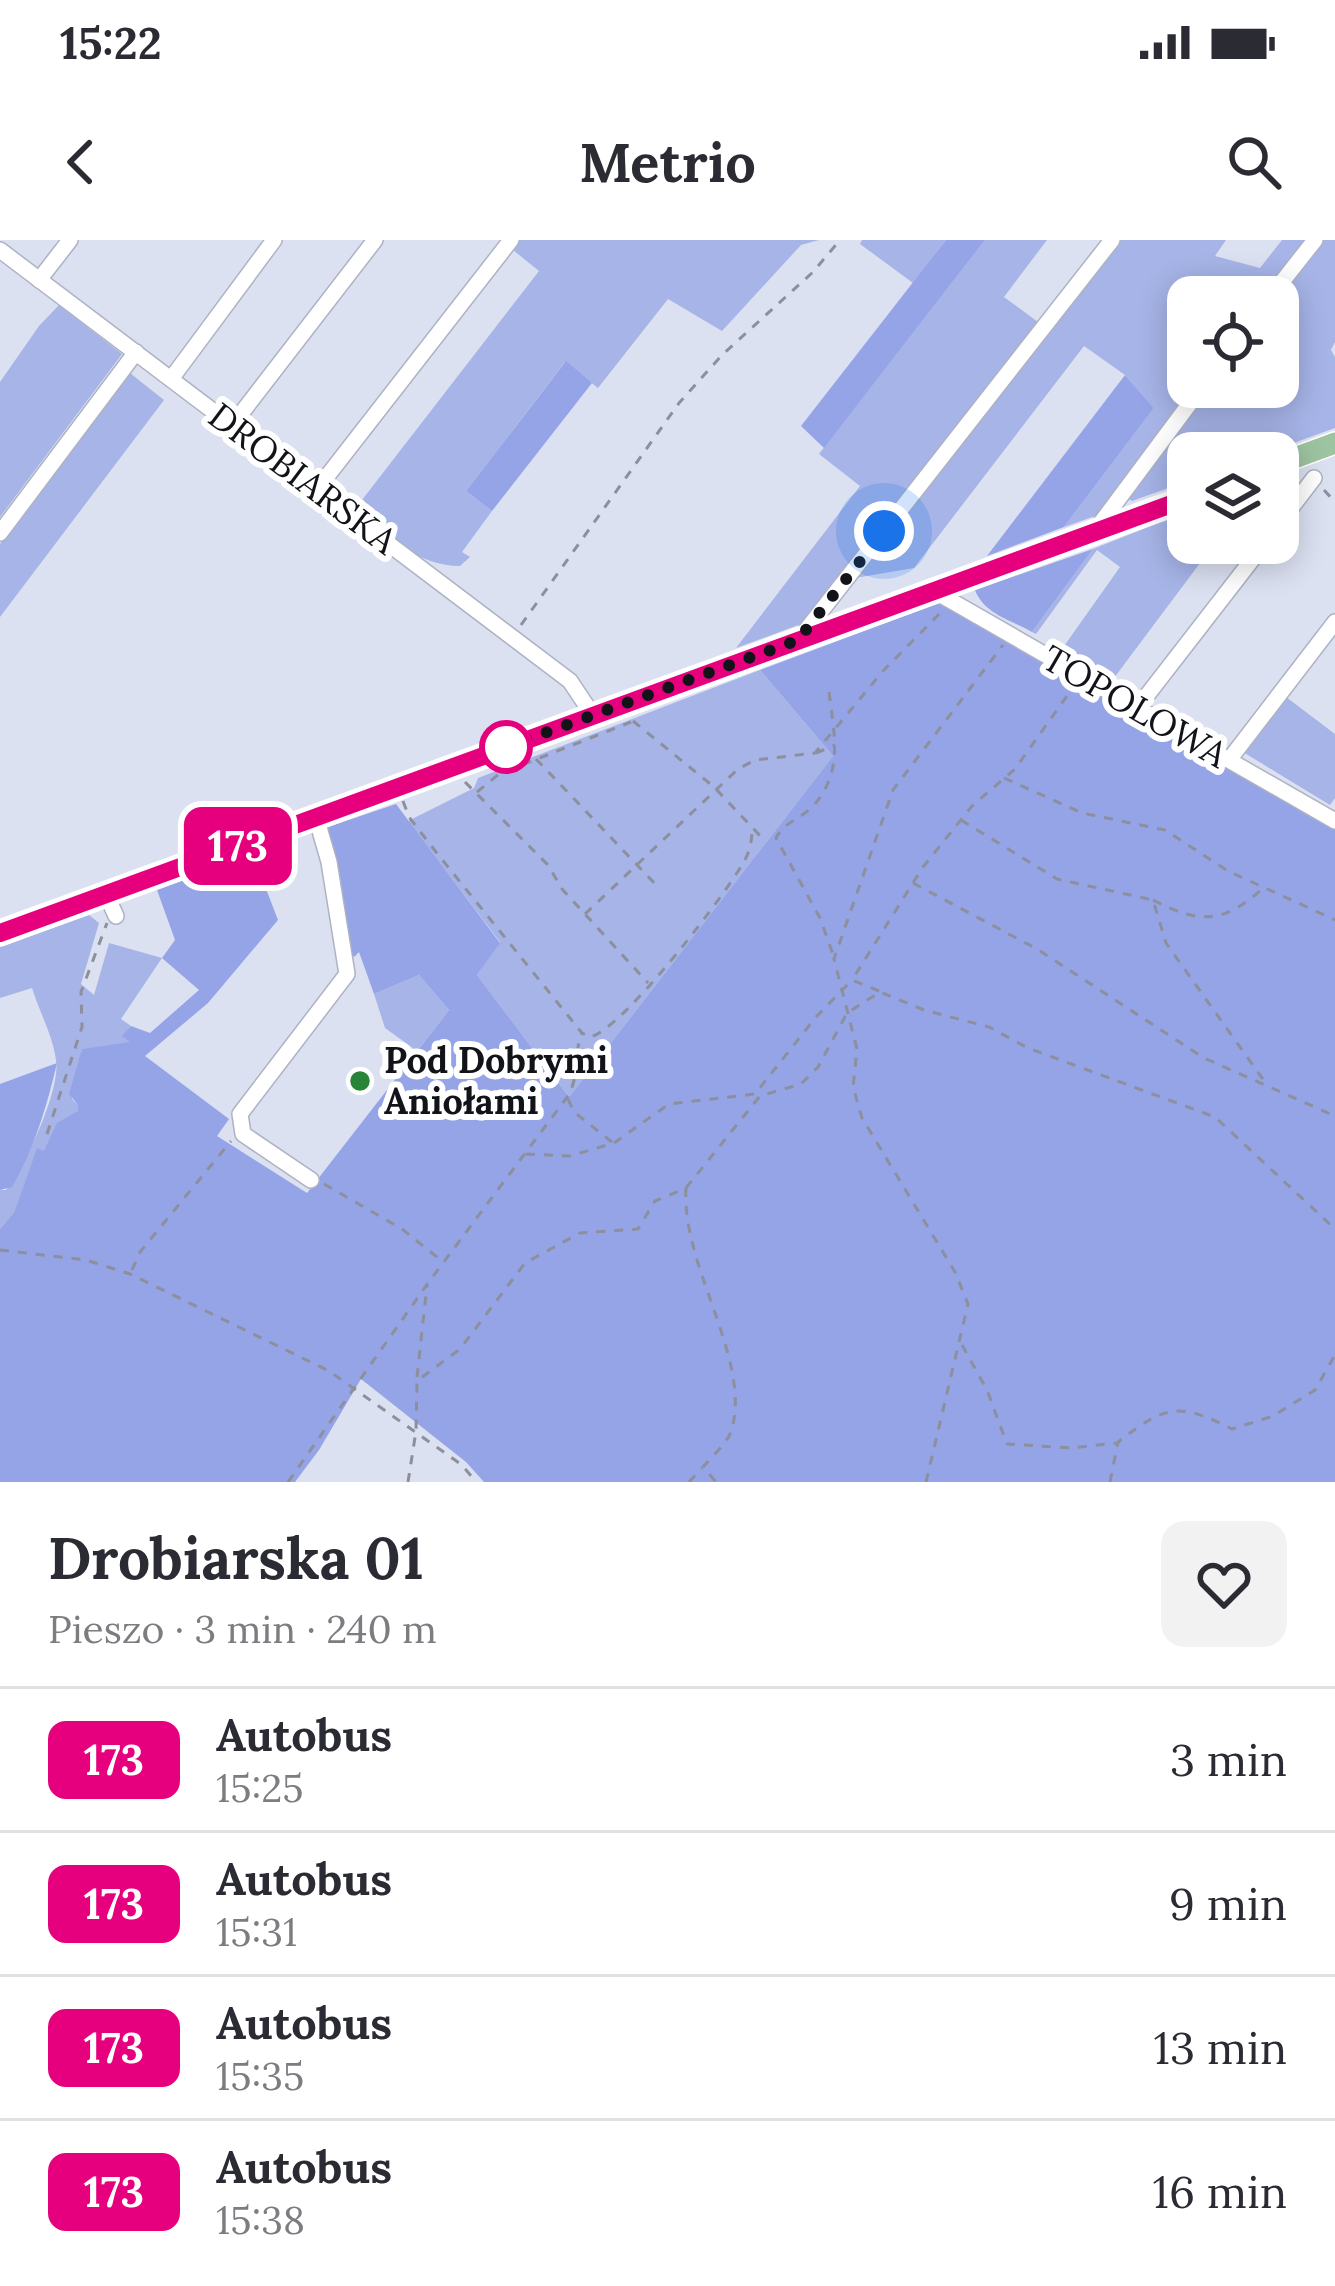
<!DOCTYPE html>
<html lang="pl">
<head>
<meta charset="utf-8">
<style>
	body { margin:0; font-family:Lora,serif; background:#f2f2f3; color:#2b2b33; height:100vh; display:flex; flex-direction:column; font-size:45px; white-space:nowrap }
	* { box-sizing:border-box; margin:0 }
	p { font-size:39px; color:#7c7c81 }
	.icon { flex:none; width:66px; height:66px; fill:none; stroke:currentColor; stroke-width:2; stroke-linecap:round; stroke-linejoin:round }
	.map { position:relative; height:1242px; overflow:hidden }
	.drawer { display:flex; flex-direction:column; background:#fff; flex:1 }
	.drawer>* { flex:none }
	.badge { padding:0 24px; border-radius:18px; font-size:42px; line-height:78px }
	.tools { position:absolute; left:1167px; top:36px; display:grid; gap:24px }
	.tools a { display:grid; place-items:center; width:132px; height:132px; border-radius:24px; background:#fff; box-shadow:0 6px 30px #0003; font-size:60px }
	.you { position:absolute; width:60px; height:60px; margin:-30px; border:9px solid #fff; border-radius:50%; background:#1a73e8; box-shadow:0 0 0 18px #1a73e833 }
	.map>.badge { position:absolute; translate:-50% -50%; box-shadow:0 0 0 6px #fff }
	.round { display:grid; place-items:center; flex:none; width:126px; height:126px; border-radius:24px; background:#f2f2f3 }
	.headline { display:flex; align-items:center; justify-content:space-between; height:204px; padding:0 48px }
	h1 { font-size:57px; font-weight:700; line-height:90px }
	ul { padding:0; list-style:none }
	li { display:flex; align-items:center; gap:36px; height:144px; padding:0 48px; border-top:3px solid #e1e1e2 }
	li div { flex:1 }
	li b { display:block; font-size:45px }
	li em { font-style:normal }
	li .badge { min-width:132px; font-weight:700; text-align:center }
	.status { display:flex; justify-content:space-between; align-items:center; height:84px; padding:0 60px; background:#fff; direction:ltr }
	.status svg { height:33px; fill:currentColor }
	header { display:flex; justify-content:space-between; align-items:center; height:156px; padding:0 48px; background:#fff; font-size:54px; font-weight:700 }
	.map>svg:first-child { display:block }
</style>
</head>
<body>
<div class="status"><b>15:22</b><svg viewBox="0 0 49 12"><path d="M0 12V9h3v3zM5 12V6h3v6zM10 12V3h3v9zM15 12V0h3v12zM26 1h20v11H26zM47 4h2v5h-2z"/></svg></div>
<header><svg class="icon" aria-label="back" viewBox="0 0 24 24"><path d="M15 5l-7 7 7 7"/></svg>Metrio<svg class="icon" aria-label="search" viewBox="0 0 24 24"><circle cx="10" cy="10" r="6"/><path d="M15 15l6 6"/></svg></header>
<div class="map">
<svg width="1335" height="1242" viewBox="0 0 1335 1242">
	<rect width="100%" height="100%" fill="#dce1f2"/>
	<g fill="#a6b4e7">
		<path d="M520 0H819L801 5 722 91 668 59 598 148 565 122 466 251 492 271 462 312 470 317 460 326C417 326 387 295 355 269L539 31 513 10Z"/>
		<polygon points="862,0 946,0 913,43 860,4"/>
		<polygon points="985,0 1047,0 1004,57 1038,82 809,381 736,408 860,246 819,214"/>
		<polygon points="1115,0 1226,0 1215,16 1260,28 1282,0 1309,0 1266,57 1188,57 1188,147 1198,147 1101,274 1064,287 1154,168 1125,135 1084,106 914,328 849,339"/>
		<polygon points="1320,0 1335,0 1335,102 1331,110 1335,117 1335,188 1266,213 1188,213 1188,241 1132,261 1126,257 1207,147 1278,147 1278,57"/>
		<polygon points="59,65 122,114 0,277 0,142 39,86"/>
		<polygon points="130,133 164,160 0,377 0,304"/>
		<polygon points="1188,271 1188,303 1215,303 1114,438 1062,409 1120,327 1097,310 1036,394 1032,392 1093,309"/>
		<polygon points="760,430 833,516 569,857 477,735 500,702 408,581 474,548 478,538"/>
		<polygon points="1286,457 1335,494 1335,558 1330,565 1243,512"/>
		<path d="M89 675 99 683 81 744 94 755 109 703 162 718 121 779 131 786 123 796 131 802 122 806 82 809 72 859 78 865V871L44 912 37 909 14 972 0 989V950H6C25 927 61 849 56 820 53 796 39 771 32 748L0 758V707Z"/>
		<polygon points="419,735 449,770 417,811 385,788 374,754"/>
	</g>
	<g fill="#94a4e7">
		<polygon points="946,0 985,0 824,208 801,186"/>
		<polygon points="566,121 592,143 492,271 466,251"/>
		<polygon points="1125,135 1154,168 1064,287 987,316"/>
		<path d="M1093 309 1032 392C1011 380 984 374 975 350Z"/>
		<polygon points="939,363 1335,589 1335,1242 484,1242 466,1222 361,1139 319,1210 295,1242 0,1242 0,989 14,972 37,908 44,911 57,883 78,871 78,865 69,854 82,809 130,802 122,796 131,786 150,793 199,750 162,718 175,700 157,650 260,611 256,623 278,680 208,763 145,816 229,879 217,896 307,953 449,770 419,735 374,754 359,712 354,717 350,711 325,588 396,564 500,703 477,735 569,857 833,516 760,430"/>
		<path d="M57 823C47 866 34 909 12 947L0 950V844Z"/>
	</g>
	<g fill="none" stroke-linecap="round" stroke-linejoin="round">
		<defs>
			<g id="minor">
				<polyline points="0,10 570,441 594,477"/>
				<polyline points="39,40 70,0"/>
				<polyline points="1270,57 1315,0"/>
				<polyline points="171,139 274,0"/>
				<polyline points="233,184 375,0"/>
				<polyline points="318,248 511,0"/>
				<polyline points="1278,285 1314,238"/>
				<polyline points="1094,292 1202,147"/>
				<polyline points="0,293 136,112"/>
				<polyline points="934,351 1335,581"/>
				<polyline points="800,398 1112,0"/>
				<polyline points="1138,467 1265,303"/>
				<polyline points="1229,520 1335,382"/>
				<polyline points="106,654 116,676"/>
				<polyline points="311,940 243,894 240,874 347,734 329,622 316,577"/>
			</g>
			<g id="major">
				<polyline points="1278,224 1335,203"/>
				<polyline points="0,693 1188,258"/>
			</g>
		</defs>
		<use href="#minor" stroke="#aeb2c3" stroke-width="18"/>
		<use href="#major" stroke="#fff" stroke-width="24"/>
		<g stroke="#8c8f9c" stroke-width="3" stroke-dasharray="9 9" stroke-linecap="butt">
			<polyline points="1324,250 1335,262"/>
			<polyline points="521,385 679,163 722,115 813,32 840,0"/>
			<path d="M829 452C834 493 844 532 813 566 801 579 785 581 776 598L820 678 834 717"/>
			<polyline points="633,481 714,547 765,601"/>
			<polyline points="816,513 835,505"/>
			<polyline points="536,519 660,649"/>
			<polyline points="1004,538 1082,573 1165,590 1228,631 1335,680"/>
			<polyline points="465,542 548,625 562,649 648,743"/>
			<polyline points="477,552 499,534 631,482"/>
			<path d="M403 561 409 577 436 612 582 793 590 797C622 790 724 657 743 623 750 612 752 601 752 588"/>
			<polyline points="961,580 1057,639 1153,660 1166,703 1267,845"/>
			<polyline points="913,643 1037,709 1204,818 1335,876"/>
			<path d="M1153 660C1199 684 1223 684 1262 649"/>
			<polyline points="585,674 738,529 755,520 815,513 883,431 942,371"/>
			<polyline points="879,751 852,740 923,627 972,566 1015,529 1074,446"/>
			<polyline points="568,859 574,872 612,902"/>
			<polyline points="47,894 82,787 81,752 107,683"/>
			<polyline points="526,914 570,916 614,903 669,864 755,854 816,777 851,741"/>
			<polyline points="324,944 402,989 442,1021"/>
			<path d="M686 948C681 1026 751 1117 732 1189 728 1203 712 1216 703 1227L716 1242"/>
			<polyline points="0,1010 86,1020 130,1034 329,1131 462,1225 476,1242"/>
			<polyline points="132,1030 140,1012 231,901"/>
			<polyline points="962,1105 987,1150 1007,1204 1071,1208 1116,1203"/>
			<polyline points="417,1137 427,1045"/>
			<path d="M288 1242 428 1043 568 856C580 835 573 815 582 793"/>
			<polyline points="408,1242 416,1191 417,1141 460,1109 525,1023 580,993 638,989 655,961 686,948 760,856 801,844 818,827 847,773 880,752 924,770 989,787 1028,808 1215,877 1335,989"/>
			<polyline points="689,1242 702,1228"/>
			<polyline points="926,1242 968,1064 955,1032 862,878 853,847 857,809 834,719 893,550 1003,405"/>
			<path d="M1110 1242 1118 1202C1165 1166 1178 1161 1232 1189L1273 1176 1315 1150 1335 1115"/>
		</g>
		<use href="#minor" stroke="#fff" stroke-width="15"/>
		<use href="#major" stroke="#9dc4a0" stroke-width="21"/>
	</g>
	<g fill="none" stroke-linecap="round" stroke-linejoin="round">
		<defs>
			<polyline id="line" points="0,693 1188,258"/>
		</defs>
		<use href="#line" stroke="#fff" stroke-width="27"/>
		<use href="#line" stroke="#e6007e" stroke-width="18"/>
		<polyline stroke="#121319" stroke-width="12" stroke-dasharray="0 21.6" points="506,507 798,400 884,291"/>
	</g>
	<circle fill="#fff" stroke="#e6007e" stroke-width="6" cx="506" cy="507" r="24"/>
	<circle fill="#288537" stroke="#fff" stroke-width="4.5" cx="360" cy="841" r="12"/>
	<g text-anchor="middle" stroke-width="12" stroke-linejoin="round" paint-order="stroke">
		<g font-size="36" fill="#121319" stroke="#fff">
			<text transform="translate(303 238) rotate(37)" y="13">DROBIARSKA</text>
			<text transform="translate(1135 466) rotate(30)" y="13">TOPOLOWA</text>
		</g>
		<g font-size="36" font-weight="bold" fill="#121319" stroke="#fff" text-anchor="start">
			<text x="384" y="833">Pod Dobrymi<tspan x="384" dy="41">Aniołami</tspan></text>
		</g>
	</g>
</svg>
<div class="tools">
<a><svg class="icon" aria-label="locate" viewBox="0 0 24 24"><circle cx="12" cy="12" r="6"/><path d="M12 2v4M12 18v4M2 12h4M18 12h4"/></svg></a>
<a><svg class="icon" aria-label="layers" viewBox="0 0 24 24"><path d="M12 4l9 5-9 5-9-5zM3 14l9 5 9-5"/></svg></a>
</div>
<div class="you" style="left:884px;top:291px"></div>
<b class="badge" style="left:238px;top:606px;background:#e6007e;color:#fff">173</b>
</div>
<section class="drawer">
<div class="headline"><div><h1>Drobiarska 01</h1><p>Pieszo · 3 min · 240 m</p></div><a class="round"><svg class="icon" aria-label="heart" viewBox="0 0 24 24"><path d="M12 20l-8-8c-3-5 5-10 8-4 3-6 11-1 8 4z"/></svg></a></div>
<ul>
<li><span class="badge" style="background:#e6007e;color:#fff">173</span><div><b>Autobus</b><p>15:25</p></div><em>3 min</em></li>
<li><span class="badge" style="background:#e6007e;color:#fff">173</span><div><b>Autobus</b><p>15:31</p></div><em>9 min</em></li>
<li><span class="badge" style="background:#e6007e;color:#fff">173</span><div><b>Autobus</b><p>15:35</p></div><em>13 min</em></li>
<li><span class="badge" style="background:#e6007e;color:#fff">173</span><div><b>Autobus</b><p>15:38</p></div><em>16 min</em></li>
</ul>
</section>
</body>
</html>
